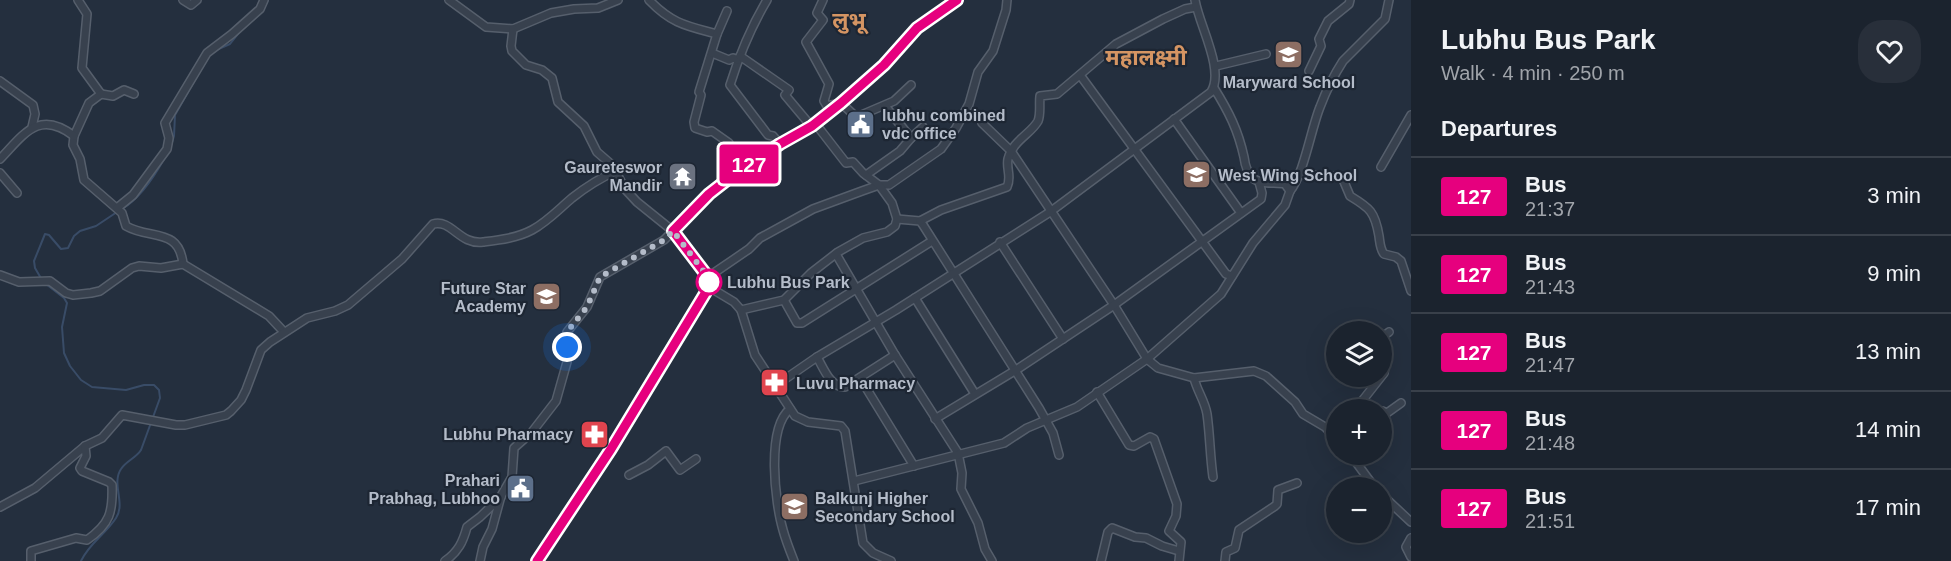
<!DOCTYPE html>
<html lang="en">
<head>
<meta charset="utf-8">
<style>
	body { margin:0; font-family:Arial,"Noto Sans Devanagari",sans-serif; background:#282f3a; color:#f1f3f6; height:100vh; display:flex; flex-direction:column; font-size:22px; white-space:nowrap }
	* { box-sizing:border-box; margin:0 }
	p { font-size:20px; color:#a0a4aa }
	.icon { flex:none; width:33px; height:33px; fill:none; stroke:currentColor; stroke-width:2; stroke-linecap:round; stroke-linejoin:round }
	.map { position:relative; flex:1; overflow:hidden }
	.side { display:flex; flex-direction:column; background:#1b232e; width:540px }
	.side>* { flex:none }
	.badge { padding:0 12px; border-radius:4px; font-size:21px; line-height:39px }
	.controls { position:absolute; left:1326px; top:321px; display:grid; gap:12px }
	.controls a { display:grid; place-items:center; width:66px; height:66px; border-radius:50%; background:#1b232e; box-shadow:0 6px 24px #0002,0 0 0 2px #39404a; font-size:30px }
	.you { position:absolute; width:30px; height:30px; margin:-15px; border:4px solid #fff; border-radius:50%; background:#1a73e8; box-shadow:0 0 0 9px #1a73e833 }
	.map>.badge { position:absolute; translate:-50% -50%; box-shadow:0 0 0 3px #fff }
	h2 { padding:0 30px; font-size:22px; line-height:54px }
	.round { display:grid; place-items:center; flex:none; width:63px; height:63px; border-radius:24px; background:#282f3a }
	.head { display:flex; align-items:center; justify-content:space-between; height:102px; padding:0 30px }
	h1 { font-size:28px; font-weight:600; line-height:45px }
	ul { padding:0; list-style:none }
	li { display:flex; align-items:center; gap:18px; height:78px; padding:0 30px; border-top:2px solid #39404a }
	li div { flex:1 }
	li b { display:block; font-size:22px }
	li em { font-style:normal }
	li .badge { min-width:66px; font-weight:700; text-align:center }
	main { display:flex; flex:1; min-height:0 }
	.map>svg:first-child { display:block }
</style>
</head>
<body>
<main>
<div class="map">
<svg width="1411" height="561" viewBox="0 0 1411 561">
	<rect width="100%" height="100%" fill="#242f3e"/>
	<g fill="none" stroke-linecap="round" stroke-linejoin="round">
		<g stroke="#394c67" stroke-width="2">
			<polyline points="265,6 268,0"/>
			<polyline points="214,51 230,44 242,29"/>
			<polyline points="170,149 174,136 175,115 205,62"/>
			<path d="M122 209C139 199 154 177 164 159"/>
			<polyline points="42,280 35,268 34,261 45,234 49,235 61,249 68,248 74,236 80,231 96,226 117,212"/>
			<path d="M46 284 64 298 67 303 62 327 64 353 70 366 81 380 92 387 126 390 144 385H154L159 390 160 398 141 450C136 458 126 461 121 469 111 484 126 503 116 518 105 535 90 542 81 561"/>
		</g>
		<defs>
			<g id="street">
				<polyline points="78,0 87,14 82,68 101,94"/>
				<polyline points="183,0 191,5 197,0"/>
				<polyline points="449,0 486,27 513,29 551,13 574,9 598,8 618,0"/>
				<path d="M649 0C672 24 687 26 717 34"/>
				<path d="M767 0C751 27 739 56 730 85L768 135 773 136 780 144"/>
				<polyline points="823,0 817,13 823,20 806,42 829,84 824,101 827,106 841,103 854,115 859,116 894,101 911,85"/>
				<polyline points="727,11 717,34 699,92 701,95 694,122 695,128 707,132 712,131 729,143"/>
				<polyline points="712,53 729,60 733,58 738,60"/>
				<polyline points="740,56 789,90 785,95 811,126"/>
				<polyline points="1216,66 1266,54"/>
				<polyline points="1309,71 1321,46 1319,39 1328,21 1349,4 1350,0"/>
				<polyline points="1080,75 1226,274 1232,276"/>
				<polyline points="0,81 33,105 35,114 32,127"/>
				<path d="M134 94 124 90 113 96 101 94 89 103 74 136 73 145 80 159 84 180 122 213 126 226C150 240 179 227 183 264"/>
				<polyline points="885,106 911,138"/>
				<polyline points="1174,119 1241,213"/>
				<polyline points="982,123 1011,151 1114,305 1147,359 1158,368 1194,378 1254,371 1266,376 1295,402 1303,414 1325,427 1336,438"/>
				<path d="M0 159C24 134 39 109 74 136"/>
				<polyline points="1381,167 1411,115"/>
				<polyline points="0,173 17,193"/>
				<path d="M1299 174 1342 177 1350 196C1370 208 1375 212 1379 236 1380 243 1380 249 1384 254L1396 257 1401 261 1411 291"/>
				<polyline points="866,175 900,151 911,138 923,127"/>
				<path d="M1290 191C1304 174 1311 129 1320 107 1326 91 1334 75 1343 61L1385 19 1389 0"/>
				<polyline points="117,208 133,195 167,149 169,138 165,123 207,53 232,34 260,9 264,0"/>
				<polyline points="897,219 920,221 923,225 1039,408 1053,433 1059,455"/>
				<path d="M920 221 941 210 1007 187C1012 177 1006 169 1008 159 1013 140 1031 134 1038 121 1041 114 1039 104 1040 96L1057 94 1116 44 1163 19 1185 9 1196 7"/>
				<polyline points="1000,242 1063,339"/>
				<polyline points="836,254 895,355 958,453 962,473 961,489 978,523 985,549 992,561"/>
				<polyline points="0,275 19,282 50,281 66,293 73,295 91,293 100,291 132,268 139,266 161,268 183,264 269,316 284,332"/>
				<polyline points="708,277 749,249 760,238 813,209 862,191 879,185 889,185 941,149 956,128 969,104 978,72 993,51 1006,10 1007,0"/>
				<polyline points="709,287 734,302 741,310 784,300 811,273 838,252 863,238 887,232 895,226 897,219 892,203 879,185 863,173 853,162 846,163 815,123"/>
				<polyline points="915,298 975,394"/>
				<polyline points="784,300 797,323 802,323 932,241"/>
				<polyline points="741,310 755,355 795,416 808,422 841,426 845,431 863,543 873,553 891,561"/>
				<polyline points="1382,337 1389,332"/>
				<path d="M817 357C824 369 830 387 845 387L895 355"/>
				<polyline points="860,378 914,466"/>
				<path d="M1194 378C1197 391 1205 401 1207 414 1210 435 1210 456 1213 477"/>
				<path d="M775 386 817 357 896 310 1050 212 1211 92C1225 70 1199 25 1195 0"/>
				<polyline points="1097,392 1129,445 1134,446 1150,437 1154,439 1177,504 1176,516 1169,531 1181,542 1179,561"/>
				<path d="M790 409C766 428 775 503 783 530 786 541 790 551 794 561"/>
				<polyline points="1355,410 1384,373 1385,365 1382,360"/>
				<polyline points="1382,411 1387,413 1401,403"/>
				<polyline points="935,419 1016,370 1114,305 1261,199 1262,193 1259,182"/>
				<polyline points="1350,454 1375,488"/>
				<polyline points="629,475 648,465 666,451 680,470 696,459"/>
				<path d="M854 481 1004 443 1027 428 1077 407 1147 359 1221 294 1253 243 1285 205 1290 191 1285 184C1275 182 1260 185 1253 178 1247 173 1245 165 1244 157 1238 130 1229 112 1214 88"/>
				<polyline points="1382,495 1411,522"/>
				<path d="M0 507 35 488 85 446 102 438 122 415 176 425H185L226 415 231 411 241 400 246 390 261 350 270 342 307 318 335 311 348 305 402 259 433 224C452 219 459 245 483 242 499 240 517 238 532 230 547 222 559 209 572 198 586 187 600 178 616 171"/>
				<polyline points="1411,538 1406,547 1411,557"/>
				<path d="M31 561V551L76 538 87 540C110 524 113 512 112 485L109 482 82 471 80 468 86 456 85 446"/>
				<path d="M445 561C458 552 463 542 467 527L480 517 501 497"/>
				<polyline points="480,561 483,547 492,529 501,496 512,477 514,448 532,432 556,401 567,362 567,332 587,307 600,277 664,240 673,231 637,202 625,189 612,165 597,152 584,126 558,102 552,78 542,70 526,65 512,51 511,46 513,29"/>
				<polyline points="1101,561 1108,532 1112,528 1135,537 1146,538 1162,546 1179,551"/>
				<polyline points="1225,561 1226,552 1235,548 1239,530 1275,506 1277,504 1278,490 1297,483"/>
			</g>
			<polyline id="secondary" points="537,561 611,449 709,287 708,277 673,231 709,194 741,169 780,144 811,126 841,103 884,65 917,28 957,0"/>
		</defs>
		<use href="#street" stroke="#565f6c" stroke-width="10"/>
		<use href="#secondary" stroke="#565f6c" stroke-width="12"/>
		<use href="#street" stroke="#38414e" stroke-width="7"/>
		<use href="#secondary" stroke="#465061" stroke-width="9"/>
	</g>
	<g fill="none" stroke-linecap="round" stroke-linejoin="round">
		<defs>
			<polyline id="line" points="537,561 611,449 709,287 708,277 673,231 709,194 741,169 780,144 812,126 841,103 884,65 917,28 957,0"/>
		</defs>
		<use href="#line" stroke="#fff" stroke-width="14"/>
		<use href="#line" stroke="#e6007e" stroke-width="9"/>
		<polyline stroke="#b4bcc9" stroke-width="6" stroke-dasharray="0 10.8" points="567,347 567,332 587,307 600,277 664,240 673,231 708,277 709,287 709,282"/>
	</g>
	<defs>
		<symbol id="school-square" viewBox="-11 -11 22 22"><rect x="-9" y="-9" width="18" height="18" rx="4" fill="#8d6e63" stroke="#1d2633"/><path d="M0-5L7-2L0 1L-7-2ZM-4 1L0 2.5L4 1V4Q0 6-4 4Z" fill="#fff"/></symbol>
		<symbol id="civic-square" viewBox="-11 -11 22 22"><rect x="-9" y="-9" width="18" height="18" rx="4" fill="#5c6f8a" stroke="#1d2633"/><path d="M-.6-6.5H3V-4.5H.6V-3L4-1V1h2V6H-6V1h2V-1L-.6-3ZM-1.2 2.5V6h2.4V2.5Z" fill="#fff"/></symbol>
		<symbol id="temple-square" viewBox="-11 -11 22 22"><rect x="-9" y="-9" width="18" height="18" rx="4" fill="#6b7280" stroke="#1d2633"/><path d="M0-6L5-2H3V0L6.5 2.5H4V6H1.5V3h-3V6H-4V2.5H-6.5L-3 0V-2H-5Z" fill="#fff"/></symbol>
		<symbol id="pharmacy-square" viewBox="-11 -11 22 22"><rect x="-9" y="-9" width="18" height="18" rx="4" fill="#e0444e" stroke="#1d2633"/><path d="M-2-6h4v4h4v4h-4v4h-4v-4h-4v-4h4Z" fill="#fff"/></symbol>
	</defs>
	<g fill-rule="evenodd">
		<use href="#school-square" x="1272" y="38" width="33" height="33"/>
		<use href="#civic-square" x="844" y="108" width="33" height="33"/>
		<use href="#school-square" x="1180" y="158" width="33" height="33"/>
		<use href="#temple-square" x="666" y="160" width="33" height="33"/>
		<use href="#school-square" x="530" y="280" width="33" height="33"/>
		<use href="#pharmacy-square" x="758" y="366" width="33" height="33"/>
		<use href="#pharmacy-square" x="578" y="418" width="33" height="33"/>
		<use href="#civic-square" x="504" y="472" width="33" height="33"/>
		<use href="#school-square" x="778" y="490" width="33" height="33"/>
	</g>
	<circle fill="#fff" stroke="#e6007e" stroke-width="3" cx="709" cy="282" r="12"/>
	<g text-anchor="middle" stroke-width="4.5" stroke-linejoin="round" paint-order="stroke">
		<g font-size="16" font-weight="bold" fill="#b4bcc9" stroke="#1d2633" text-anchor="start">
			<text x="1289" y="88" text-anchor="middle">Maryward School</text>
			<text x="882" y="121">lubhu combined<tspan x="882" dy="18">vdc office</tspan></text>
			<text x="662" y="173" text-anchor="end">Gaureteswor<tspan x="662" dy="18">Mandir</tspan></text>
			<text x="1218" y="181">West Wing School</text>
			<text x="526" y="294" text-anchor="end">Future Star<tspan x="526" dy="18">Academy</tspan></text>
			<text x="796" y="389">Luvu Pharmacy</text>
			<text x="573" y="440" text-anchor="end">Lubhu Pharmacy</text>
			<text x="500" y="486" text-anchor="end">Prahari<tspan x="500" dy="18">Prabhag, Lubhoo</tspan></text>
			<text x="815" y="504">Balkunj Higher<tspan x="815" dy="18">Secondary School</tspan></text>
		</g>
		<g font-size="16" font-weight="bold" fill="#b4bcc9" stroke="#1d2633" text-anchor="start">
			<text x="727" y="288">Lubhu Bus Park</text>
		</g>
		<g font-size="22" font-weight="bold" fill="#d59563" stroke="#1d2633">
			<text x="849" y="28">लुभू</text>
			<text x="1146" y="65">महालक्ष्मी</text>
		</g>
	</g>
</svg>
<div class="controls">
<a><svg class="icon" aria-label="layers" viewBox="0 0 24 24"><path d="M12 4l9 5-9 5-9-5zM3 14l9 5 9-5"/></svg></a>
<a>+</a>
<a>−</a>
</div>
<div class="you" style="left:567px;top:347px"></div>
<b class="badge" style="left:749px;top:164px;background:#e6007e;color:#fff">127</b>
</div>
<section class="side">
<div class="head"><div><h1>Lubhu Bus Park</h1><p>Walk · 4 min · 250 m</p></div><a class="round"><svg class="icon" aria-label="heart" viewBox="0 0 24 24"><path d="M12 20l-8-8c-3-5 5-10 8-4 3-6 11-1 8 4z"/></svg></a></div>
<h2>Departures</h2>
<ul>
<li><span class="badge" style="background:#e6007e;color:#fff">127</span><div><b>Bus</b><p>21:37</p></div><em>3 min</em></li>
<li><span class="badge" style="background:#e6007e;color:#fff">127</span><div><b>Bus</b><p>21:43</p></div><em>9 min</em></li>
<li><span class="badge" style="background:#e6007e;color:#fff">127</span><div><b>Bus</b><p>21:47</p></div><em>13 min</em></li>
<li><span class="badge" style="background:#e6007e;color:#fff">127</span><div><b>Bus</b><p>21:48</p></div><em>14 min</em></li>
<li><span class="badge" style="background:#e6007e;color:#fff">127</span><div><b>Bus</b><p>21:51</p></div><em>17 min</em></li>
</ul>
</section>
</main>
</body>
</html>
